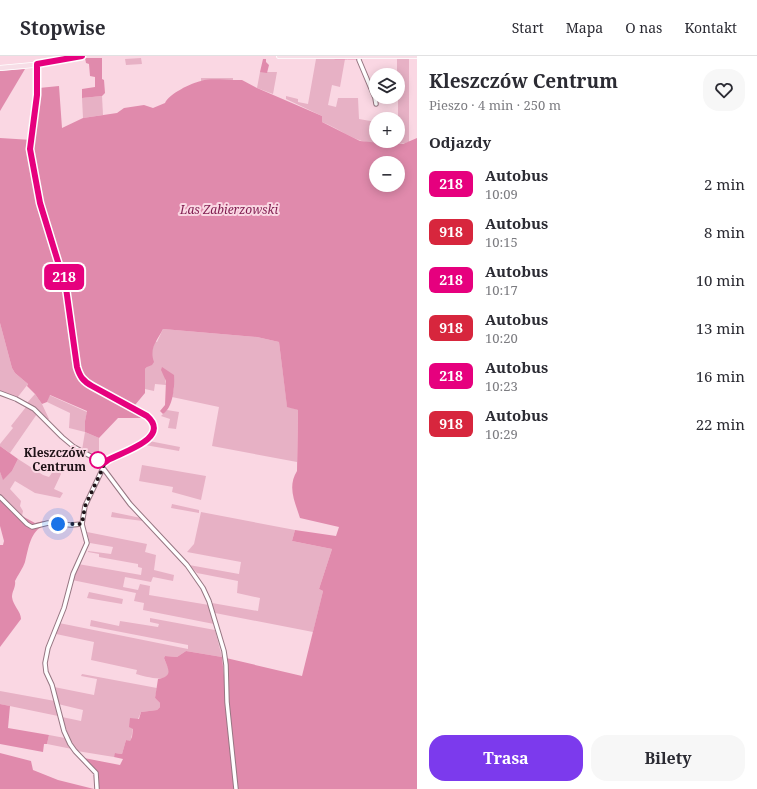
<!DOCTYPE html>
<html lang="pl">
<head>
<meta charset="utf-8">
<style>
	body { margin:0; font-family:"Noto Serif",serif; background:#f7f7f7; color:#2b2b33; height:100vh; display:flex; flex-direction:column; font-size:15px; white-space:nowrap }
	* { box-sizing:border-box; margin:0 }
	p { font-size:13px; color:#7c7c81 }
	.icon { flex:none; width:22px; height:22px; fill:none; stroke:currentColor; stroke-width:2; stroke-linecap:round; stroke-linejoin:round }
	.map { position:relative; flex:1; overflow:hidden }
	.side { display:flex; flex-direction:column; background:#fff; width:340px }
	.side>* { flex:none }
	.badge { padding:0 8px; border-radius:6px; font-size:14px; line-height:26px }
	.tools { position:absolute; left:369px; top:12px; display:grid; gap:8px }
	.tools a { display:grid; place-items:center; width:36px; height:36px; border-radius:50%; background:#fff; box-shadow:0 2px 10px #0003; font-size:20px }
	.you { position:absolute; width:20px; height:20px; margin:-10px; border:3px solid #fff; border-radius:50%; background:#1a73e8; box-shadow:0 0 0 6px #1a73e833 }
	.map>.badge { position:absolute; translate:-50% -50%; box-shadow:0 0 0 2px #fff }
	h2 { padding:0 12px; font-size:15px; line-height:36px }
	.round { display:grid; place-items:center; flex:none; width:42px; height:42px; border-radius:16px; background:#f7f7f7 }
	.overview { display:flex; align-items:center; justify-content:space-between; height:68px; padding:0 12px }
	h1 { font-size:19px; font-weight:700; line-height:30px }
	.cta { display:flex; gap:8px; margin-top:auto; padding:8px 12px }
	.cta a { flex:1; height:46px; border-radius:16px; background:#7c3aed; color:#fff; font-size:16px; font-weight:700; line-height:46px; text-align:center }
	.cta a+a { background:#f7f7f7; color:#2b2b33 }
	ul { padding:0; list-style:none }
	li { display:flex; align-items:center; gap:12px; height:48px; padding:0 12px }
	li div { flex:1 }
	li b { display:block; font-size:15px }
	li em { font-style:normal }
	li .badge { min-width:44px; font-weight:700; text-align:center }
	header { display:flex; align-items:center; gap:24px; box-sizing:border-box; height:56px; padding:0 20px; background:#fff; border-bottom:1px solid #e1e1e2 }
	header strong { font-size:19px }
	nav { display:flex; gap:22px; margin-inline-start:auto; font-size:14px }
	main { display:flex; flex:1; min-height:0 }
	.map>svg:first-child { display:block }
</style>
</head>
<body>
<header>
<strong>Stopwise</strong>
<nav><a>Start</a><a>Mapa</a><a>O nas</a><a>Kontakt</a></nav>
</header>
<main>
<div class="map">
<svg width="417" height="733" viewBox="0 0 417 733">
	<rect width="100%" height="100%" fill="#fad7e3"/>
	<g fill="#e7b1c5">
		<polygon points="141,2 142,8 126,9 125,3"/>
		<path d="M409 2V86C399 90 369 88 359 84 346 79 335 71 322 66V60L286 43V40L298 43V46L308 48 316 3H345L340 31 332 29 328 49 336 51 338 42H358L359 63 376 66V85H398V63H379V61H398V19H397V3Z"/>
		<polygon points="260,16 277,16 273,38 257,32"/>
		<polygon points="201,22 233,22 233,24 201,25"/>
		<polygon points="102,40 103,59 83,62 82,42"/>
		<polygon points="0,267 12,312 15,317 28,328 17,342 0,335"/>
		<polygon points="163,273 257,281 279,286 287,350 298,354 297,406 212,390 219,351 172,341 174,332 161,314 165,321 166,329 155,328 154,335 145,333 145,313 147,311 155,285 157,286"/>
		<polygon points="35,338 42,348 49,363 45,364 27,347"/>
		<polygon points="49,339 87,356 85,365 85,376 99,382 99,396 87,397 82,394 85,376 69,372 70,357 47,346"/>
		<polygon points="26,351 37,358 10,397 0,390 0,388 13,372 11,370"/>
		<polygon points="167,354 179,356 176,373 168,372 170,363 161,360"/>
		<polygon points="149,385 180,391 179,395 145,389"/>
		<polygon points="18,403 43,419 49,421 54,414 59,415 61,418 54,433 63,437 60,442 35,437 15,425 10,433 21,445 20,450 23,455 22,460 19,460 0,442 0,416 3,423 12,415"/>
		<polygon points="142,409 206,420 201,444 172,436 173,431 139,425"/>
		<polygon points="172,448 199,454 199,457 171,452"/>
		<polygon points="112,456 141,462 143,465 111,461"/>
		<polygon points="201,456 295,474 292,485 332,493 319,533 323,535 313,576 215,557 212,547 258,555 260,542 237,537 238,525 197,517 189,509 239,518 241,506 187,496 194,488"/>
		<polygon points="87,476 147,488 145,496 156,499 154,514 174,519 173,525 153,521 151,526 125,521 123,531 138,534 140,528 150,530 149,539 209,549 214,568 143,554 144,547 134,545 136,537 72,524 78,508 141,519 142,512 138,511 138,508 99,501 99,498 88,496 88,495 111,498 113,491 90,487"/>
		<polygon points="89,536 123,543 122,548 87,542"/>
		<path d="M150 562 215 574 222 601 186 595 177 601 165 600 164 602C165 606 168 610 169 614 171 629 144 620 136 618L137 614 91 604 94 586 56 578 59 567 188 593V589L90 570 91 564 119 570 120 565 158 571 159 568 150 566Z"/>
		<path d="M82 618 157 632 155 642 160 647V651L157 654 141 656C139 662 136 666 133 672 132 676 132 681 130 686L126 684 122 698 116 697 114 701 77 695 71 687 62 661 81 665 83 654 58 648 54 631 94 639 97 623 81 620Z"/>
		<polygon points="0,635 55,645 58,660 0,648"/>
		<polygon points="49,679 65,682 72,693 47,688"/>
	</g>
	<g fill="#e08aac" fill-rule="evenodd">
		<polygon points="85,2 102,2 102,23 104,24 105,37 102,40 82,42 82,33 95,31 95,21 90,20 89,8 86,7"/>
		<polygon points="263,3 266,3 266,6 269,9 267,17 260,16"/>
		<polygon points="25,13 0,55 0,15"/>
		<path d="M233 24H242L257 32 322 60V66L360 85 380 87 403 88 417 82V733H237L228 646 226 602 302 620 323 535 319 533 332 493 292 485 295 474 336 480 339 471 300 462C295 446 287 431 297 415L298 354 287 351 279 286 257 281 163 273C157 285 149 292 154 306L152 309 147 311 145 313V337L135 349 146 355 144 362H118L99 382 85 376V365L87 355 50 339 47 346 42 348 35 338 27 330 28 328 15 317 12 312 0 267V82L32 84 39 32 59 30 62 72 83 62 117 57 124 52 144 49 153 52 165 47C169 38 191 27 201 25 211 22 223 24 233 24ZM376 107H398V129H376Z"/>
		<path d="M162 311 174 319C175 330 173 352 163 358L160 355 165 349 166 325 161 314Z"/>
		<polygon points="0,390 18,403 12,415 3,424 0,416"/>
		<path d="M0 442 19 460H22L35 467 44 465 45 469C30 475 29 491 25 506 23 512 18 519 15 525 16 531 12 535 12 541 13 550 21 555 21 563L0 591V489H3L4 485 0 470Z"/>
		<path d="M186 595 222 601 224 620 225 647 234 733H99C98 717 95 713 84 702L120 709 123 703 114 701 115 697 122 698 126 684 130 685 132 681 133 673 129 671 130 662 139 663 141 656 157 654 160 651V647L155 642 158 623C174 620 168 613 164 602L165 600 177 601Z"/>
		<polygon points="0,648 10,650 8,672 49,679 47,688 44,688 43,696 0,688"/>
		<polygon points="0,697 31,705 33,714 58,724 94,733 0,733"/>
	</g>
	<g fill="none" stroke-linecap="round" stroke-linejoin="round">
		<g stroke="#ea94b6" stroke-width="1">
			<polyline points="335,3 347,3"/>
			<polyline points="348,3 357,3"/>
		</g>
		<defs>
			<g id="minor">
				<polyline points="359,1 359,4 375,42 376,48"/>
				<path d="M37 8V39L30 93 41 147 66 232 77 311 80 320 84 325 147 359C176 385 113 395 104 406 103 408 103 410 103 412L85 450 82 468 87 487 73 518 64 552 48 592 45 607 46 616 52 629 64 675 70 688 75 695 96 717 97 733"/>
				<polyline points="0,337 16,343 34,353 62,381 74,391 103,407"/>
				<polyline points="103,412 130,448 187,509 203,532 209,545 224,595 226,609 227,646 236,733"/>
				<polyline points="0,441 27,468 32,471 48,467 71,469 82,468"/>
			</g>
			<g id="major">
				<polyline points="279,0 417,0"/>
				<polyline points="0,12 33,9 82,0"/>
			</g>
		</defs>
		<use href="#minor" stroke="#967682" stroke-width="5.5"/>
		<use href="#major" stroke="#fff" stroke-width="6"/>
		<use href="#minor" stroke="#fff" stroke-width="3.5"/>
		<use href="#major" stroke="#f7dee7" stroke-width="4.5"/>
	</g>
	<g fill="none" stroke-linecap="round" stroke-linejoin="round">
		<defs>
			<path id="line" d="M82 0 37 8V39L30 93 40 147 66 232 77 311C80 321 83 325 92 330L147 360C172 382 122 396 108 404L104 407 98 404"/>
		</defs>
		<use href="#line" stroke="#fff" stroke-width="9"/>
		<use href="#line" stroke="#e6007e" stroke-width="6"/>
		<polyline stroke="#1e1217" stroke-width="4" stroke-dasharray="0 7.2" points="58,468 82,468 85,450 103,412 104,407 98,404"/>
	</g>
	<circle fill="#fff" stroke="#e6007e" stroke-width="2" cx="98" cy="404" r="8"/>
	<g text-anchor="middle" stroke-width="4" stroke-linejoin="round" paint-order="stroke">
		<g font-size="12" font-style="italic" fill="#7f1b4e" stroke="#fad7e3">
			<text x="229" y="158">Las Zabierzowski</text>
		</g>
		<g font-size="12" font-weight="bold" fill="#1e1217" stroke="#fad7e3" text-anchor="end">
			<text x="86" y="401">Kleszczów<tspan x="86" dy="14">Centrum</tspan></text>
		</g>
	</g>
</svg>
<div class="tools">
<a><svg class="icon" aria-label="layers" viewBox="0 0 24 24"><path d="M12 4l9 5-9 5-9-5zM3 14l9 5 9-5"/></svg></a>
<a>+</a>
<a>−</a>
</div>
<div class="you" style="left:58px;top:468px"></div>
<b class="badge" style="left:64px;top:221px;background:#e6007e;color:#fff">218</b>
</div>
<section class="side">
<div class="overview"><div><h1>Kleszczów Centrum</h1><p>Pieszo · 4 min · 250 m</p></div><a class="round"><svg class="icon" aria-label="heart" viewBox="0 0 24 24"><path d="M12 20l-8-8c-3-5 5-10 8-4 3-6 11-1 8 4z"/></svg></a></div>
<h2>Odjazdy</h2>
<ul>
<li><span class="badge" style="background:#e6007e;color:#fff">218</span><div><b>Autobus</b><p>10:09</p></div><em>2 min</em></li>
<li><span class="badge" style="background:#d7263d;color:#fff">918</span><div><b>Autobus</b><p>10:15</p></div><em>8 min</em></li>
<li><span class="badge" style="background:#e6007e;color:#fff">218</span><div><b>Autobus</b><p>10:17</p></div><em>10 min</em></li>
<li><span class="badge" style="background:#d7263d;color:#fff">918</span><div><b>Autobus</b><p>10:20</p></div><em>13 min</em></li>
<li><span class="badge" style="background:#e6007e;color:#fff">218</span><div><b>Autobus</b><p>10:23</p></div><em>16 min</em></li>
<li><span class="badge" style="background:#d7263d;color:#fff">918</span><div><b>Autobus</b><p>10:29</p></div><em>22 min</em></li>
</ul>
<div class="cta"><a>Trasa</a><a>Bilety</a></div>
</section>
</main>
</body>
</html>
